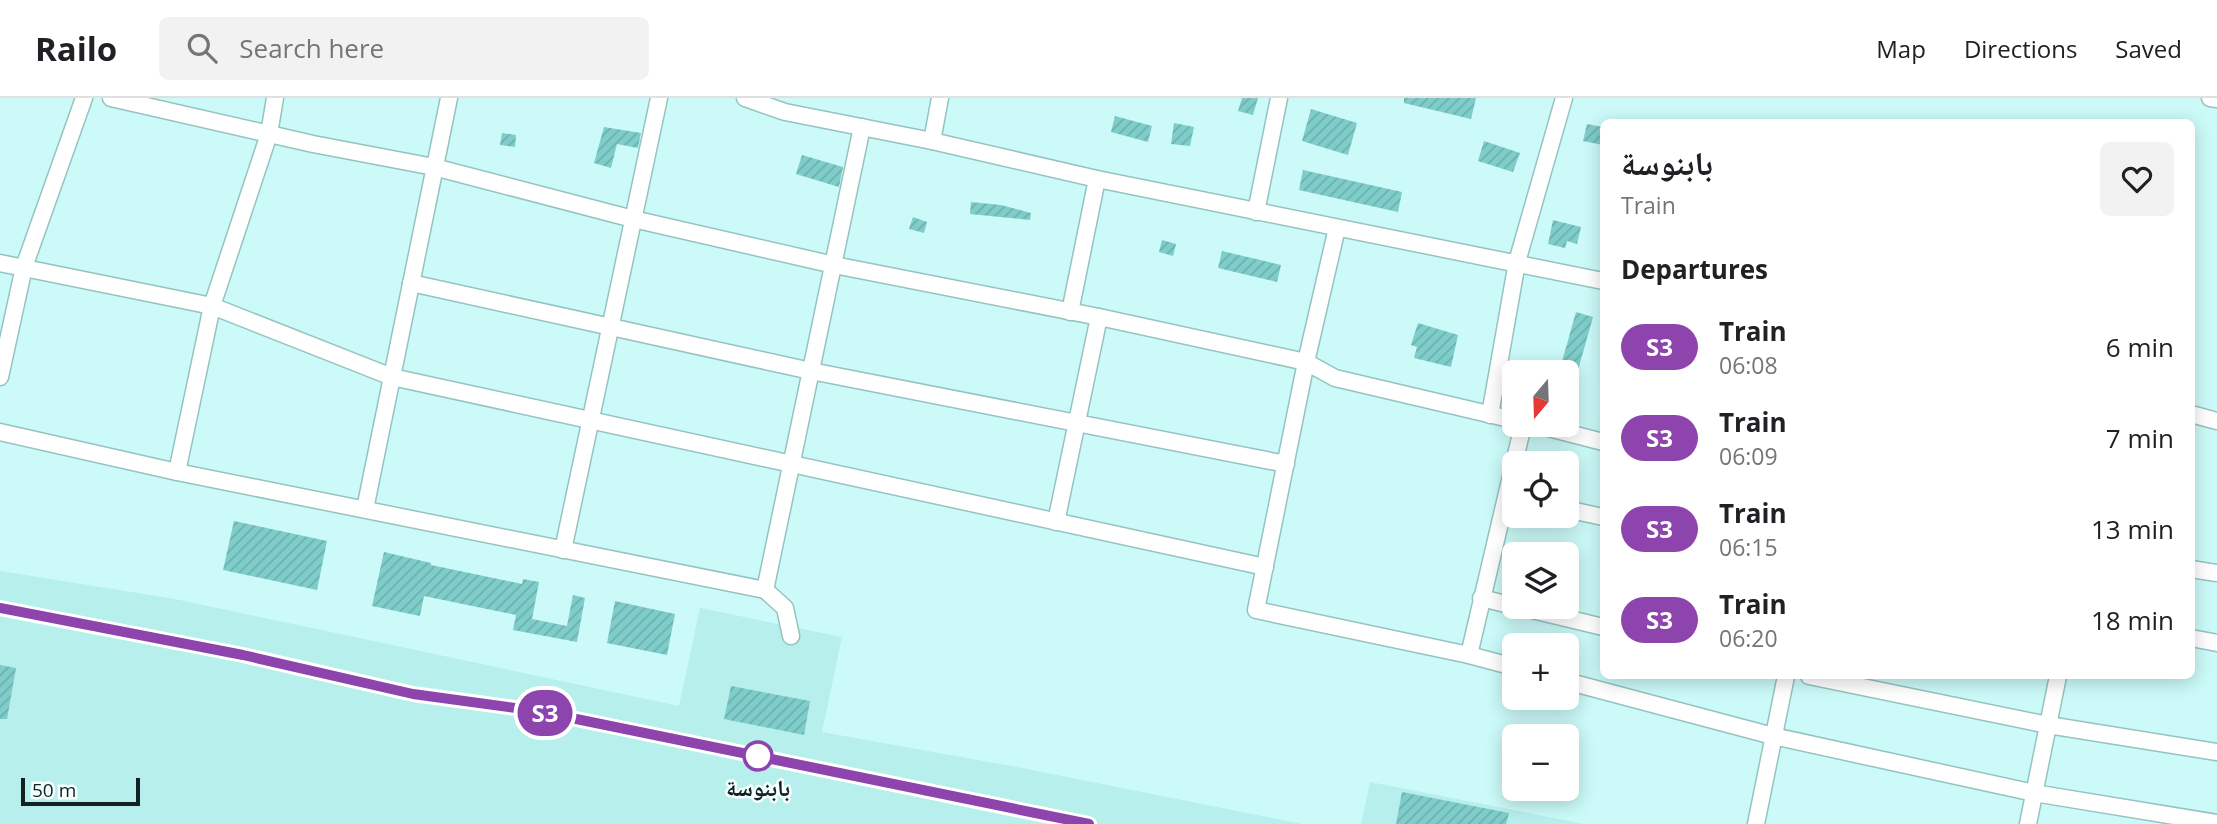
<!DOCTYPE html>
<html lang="en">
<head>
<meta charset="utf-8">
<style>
	body { margin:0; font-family:"Open Sans","Noto Naskh Arabic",sans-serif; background:#f2f2f2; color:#202124; height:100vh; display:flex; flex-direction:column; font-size:26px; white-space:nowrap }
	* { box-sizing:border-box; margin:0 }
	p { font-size:23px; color:#757577 }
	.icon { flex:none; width:38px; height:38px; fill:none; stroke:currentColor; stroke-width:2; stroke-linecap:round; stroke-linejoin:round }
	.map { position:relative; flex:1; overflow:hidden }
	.panel { position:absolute; left:1600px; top:21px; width:595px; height:560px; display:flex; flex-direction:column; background:#fff; border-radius:10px; box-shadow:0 4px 18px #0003 }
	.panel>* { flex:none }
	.badge { padding:0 14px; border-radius:23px; font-size:24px; line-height:46px }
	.needle { width:46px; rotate:199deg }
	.controls { position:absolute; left:1502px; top:262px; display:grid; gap:14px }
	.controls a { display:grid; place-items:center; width:77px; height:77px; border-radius:10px; background:#fff; box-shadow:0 4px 18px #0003; font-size:35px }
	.scale { position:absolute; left:21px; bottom:18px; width:119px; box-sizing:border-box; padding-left:7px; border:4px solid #102222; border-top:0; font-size:19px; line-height:24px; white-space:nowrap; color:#102222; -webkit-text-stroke:5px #f5fffe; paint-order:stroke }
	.map>.badge { position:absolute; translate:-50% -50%; box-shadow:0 0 0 4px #fff }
	h2 { padding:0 21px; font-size:26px; line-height:63px }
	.round { display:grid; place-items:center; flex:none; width:74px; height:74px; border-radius:10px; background:#f2f2f2 }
	.summary { display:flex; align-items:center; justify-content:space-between; height:119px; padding:0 21px }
	h1 { font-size:33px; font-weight:800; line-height:52px }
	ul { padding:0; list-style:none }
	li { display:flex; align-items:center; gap:21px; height:91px; padding:0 21px }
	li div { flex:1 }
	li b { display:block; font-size:26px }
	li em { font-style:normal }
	li .badge { min-width:77px; font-weight:700; text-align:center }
	header { display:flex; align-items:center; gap:42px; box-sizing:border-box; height:98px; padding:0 35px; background:#fff; border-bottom:2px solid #e0e0e0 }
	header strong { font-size:33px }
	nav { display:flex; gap:38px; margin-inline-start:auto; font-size:24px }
	.search { width:490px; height:63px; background:#f2f2f2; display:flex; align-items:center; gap:18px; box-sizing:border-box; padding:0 24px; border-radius:10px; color:#757577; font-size:26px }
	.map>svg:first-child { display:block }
</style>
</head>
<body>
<header>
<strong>Railo</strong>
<div class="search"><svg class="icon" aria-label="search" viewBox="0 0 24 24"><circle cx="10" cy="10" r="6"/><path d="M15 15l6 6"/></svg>Search here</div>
<nav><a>Map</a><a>Directions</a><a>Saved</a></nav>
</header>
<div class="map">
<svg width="2217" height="726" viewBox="0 0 2217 726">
	<defs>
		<pattern id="building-hatch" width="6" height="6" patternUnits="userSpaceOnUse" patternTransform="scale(1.75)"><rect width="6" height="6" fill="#7fcdca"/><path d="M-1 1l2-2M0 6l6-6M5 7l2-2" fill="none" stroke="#6db0ad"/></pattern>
	</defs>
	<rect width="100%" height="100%" fill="#cbfaf8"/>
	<g fill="#b6efec">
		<polygon points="0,473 175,501 679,608 700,510 842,539 822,634 1022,670 1302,726 0,726"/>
		<polygon points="1370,684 1584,726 1361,726"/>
	</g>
	<g fill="url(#building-hatch)">
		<polygon points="1242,0 1258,0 1253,17 1238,13"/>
		<polygon points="1404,0 1476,0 1471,21 1404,5"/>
		<polygon points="1311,11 1357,25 1348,57 1302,43"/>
		<polygon points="1115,18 1152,28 1148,44 1111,34"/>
		<polygon points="1174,25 1194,29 1190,48 1171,46"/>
		<polygon points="1587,26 1603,29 1603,47 1583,43"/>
		<polygon points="604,29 641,35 638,50 617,46 611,70 594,65"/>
		<polygon points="502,35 516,37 515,49 500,47"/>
		<polygon points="1484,43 1520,55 1513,74 1478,63"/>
		<polygon points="802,57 843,69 839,89 796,76"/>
		<polygon points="1303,72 1402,94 1398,114 1299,92"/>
		<polygon points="971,104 1001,107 1031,115 1030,122 970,116"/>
		<polygon points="913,119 927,124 924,135 909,131"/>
		<polygon points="1553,122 1581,129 1577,146 1567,143 1565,150 1548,146"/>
		<polygon points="1162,142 1176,146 1173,158 1159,154"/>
		<polygon points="1222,153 1281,167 1277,184 1218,170"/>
		<polygon points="1576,214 1593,219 1578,272 1561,267"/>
		<polygon points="1418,225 1458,237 1451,269 1414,260 1417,249 1411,247"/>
		<polygon points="234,423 327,443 317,492 223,472"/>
		<polygon points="384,454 431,465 431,467 522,486 523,481 539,484 532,521 567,528 573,497 585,500 577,544 513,532 516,517 424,498 420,518 372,508"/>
		<polygon points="615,503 675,516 667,557 607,545"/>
		<polygon points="0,567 16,570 7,621 0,621"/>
		<polygon points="731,588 810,603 804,637 724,621"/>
		<polygon points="1402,694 1509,715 1506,726 1396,726"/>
	</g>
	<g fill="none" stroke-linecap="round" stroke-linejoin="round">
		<defs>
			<g id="minor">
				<polyline points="111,0 313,46 434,69 633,121 834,167 1099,219 1306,264 1335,280 1514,322"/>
				<polyline points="745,0 785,14 932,43 1097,81 1603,183"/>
				<polyline points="2210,0 2217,1"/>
				<polyline points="932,43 940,0"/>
				<polyline points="1256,114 1279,0"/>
				<polyline points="1337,130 1306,264 1256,512 1469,557 1514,569"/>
				<polyline points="0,165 212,208 392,279 1265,469"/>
				<polyline points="411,185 811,273 1286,366"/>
				<polyline points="1070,214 1097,81"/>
				<polyline points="0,279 24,169 84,0"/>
				<polyline points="2191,316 2217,323"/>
				<polyline points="1490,317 1517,164 1564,0"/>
				<polyline points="1537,327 1603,344"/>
				<polyline points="0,334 177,374 765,492"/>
				<polyline points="177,374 212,208 269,36 275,0"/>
				<polyline points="365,411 449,0"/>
				<polyline points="1566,411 1603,419"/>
				<polyline points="1056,424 1099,219"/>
				<polyline points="563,452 659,0"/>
				<polyline points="2191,471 2217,475"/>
				<polyline points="1481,500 1514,508"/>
				<polyline points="1520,509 1603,529"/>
				<polyline points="791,538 785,510 765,492 862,29"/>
				<polyline points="2191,540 2217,545"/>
				<polyline points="1469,557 1523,327"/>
				<polyline points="1809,578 2048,627 2217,654"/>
				<polyline points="1566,583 1773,638 2034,695 2217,725"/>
				<polyline points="1756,726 1786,578"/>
				<polyline points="2028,726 2058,578"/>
			</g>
		</defs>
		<use href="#minor" stroke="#95c3c1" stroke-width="19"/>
		<use href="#minor" stroke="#fff" stroke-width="16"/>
		<polyline stroke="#374f4e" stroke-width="4.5" stroke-dasharray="14 7" stroke-linecap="butt" points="0,510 243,557 413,596 537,613 1089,726"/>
	</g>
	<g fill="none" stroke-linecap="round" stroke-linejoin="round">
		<defs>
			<polyline id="line" points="0,510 243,557 413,596 537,613 1089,726"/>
		</defs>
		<use href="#line" stroke="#fff" stroke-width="16"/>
		<use href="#line" stroke="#8e44ad" stroke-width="10"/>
	</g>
	<circle fill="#fff" stroke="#8e44ad" stroke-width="3.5" cx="758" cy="658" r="14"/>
	<g text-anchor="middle" stroke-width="5" stroke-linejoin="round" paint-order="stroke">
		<g font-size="23" font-weight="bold" fill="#102222" stroke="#f5fffe">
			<text x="758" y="698">بابنوسة</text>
		</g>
	</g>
</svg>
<div class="controls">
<a><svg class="needle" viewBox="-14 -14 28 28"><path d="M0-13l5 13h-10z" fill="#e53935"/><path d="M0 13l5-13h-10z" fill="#757577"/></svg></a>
<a><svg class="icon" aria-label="locate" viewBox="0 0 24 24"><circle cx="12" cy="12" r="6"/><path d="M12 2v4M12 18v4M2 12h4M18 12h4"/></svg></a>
<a><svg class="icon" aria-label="layers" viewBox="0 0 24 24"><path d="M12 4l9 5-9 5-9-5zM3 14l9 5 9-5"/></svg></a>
<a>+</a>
<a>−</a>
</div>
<div class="scale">50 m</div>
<b class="badge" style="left:545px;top:615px;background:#8e44ad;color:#fff">S3</b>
<section class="panel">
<div class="summary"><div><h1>بابنوسة</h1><p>Train</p></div><a class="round"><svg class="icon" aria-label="heart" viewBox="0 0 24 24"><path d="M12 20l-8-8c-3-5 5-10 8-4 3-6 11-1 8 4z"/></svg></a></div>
<h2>Departures</h2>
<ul>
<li><span class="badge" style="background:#8e44ad;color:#fff">S3</span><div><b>Train</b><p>06:08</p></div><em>6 min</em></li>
<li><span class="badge" style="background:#8e44ad;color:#fff">S3</span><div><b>Train</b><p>06:09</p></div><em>7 min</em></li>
<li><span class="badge" style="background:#8e44ad;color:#fff">S3</span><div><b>Train</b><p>06:15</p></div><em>13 min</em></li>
<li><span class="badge" style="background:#8e44ad;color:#fff">S3</span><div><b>Train</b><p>06:20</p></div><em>18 min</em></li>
</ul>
</section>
</div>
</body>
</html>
